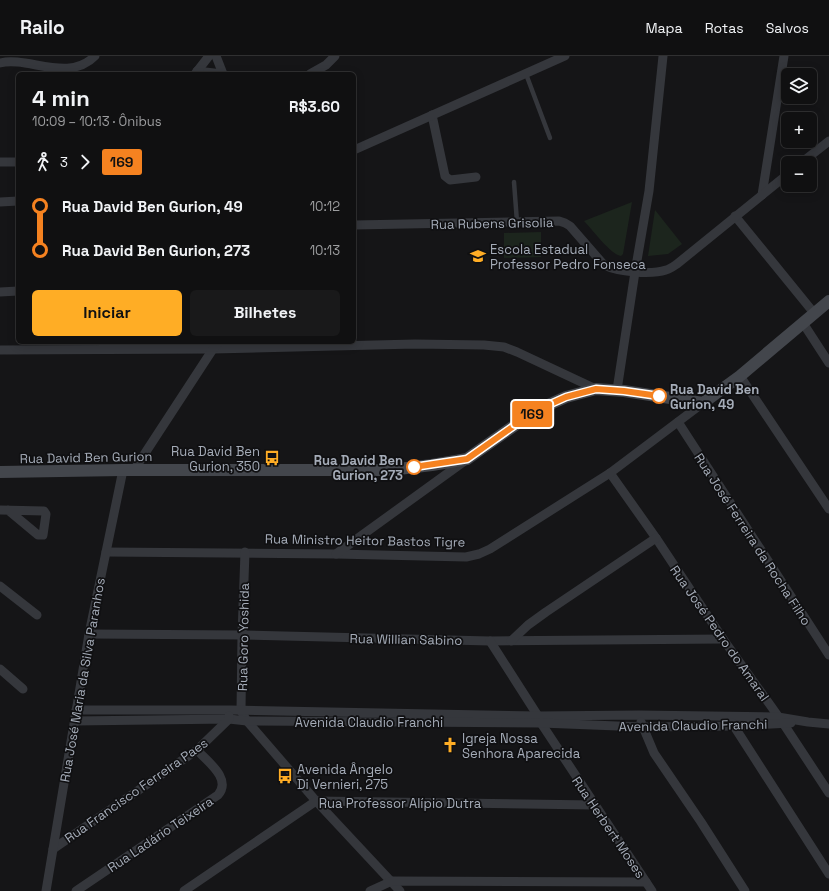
<!DOCTYPE html>
<html lang="pt">
<head>
<meta charset="utf-8">
<style>
	body { margin:0; font-family:"Space Grotesk",sans-serif; background:#19191a; color:#f1f3f6; height:100vh; display:flex; flex-direction:column; font-size:15px; white-space:nowrap }
	* { box-sizing:border-box; margin:0 }
	p { font-size:13px; color:#9c9d9f }
	.icon { flex:none; width:22px; height:22px; fill:none; stroke:currentColor; stroke-width:2; stroke-linecap:round; stroke-linejoin:round }
	.map { position:relative; flex:1; overflow:hidden }
	.panel { position:absolute; left:16px; top:16px; width:340px; height:272px; display:flex; flex-direction:column; background:#101011; border-radius:6px; box-shadow:0 2px 10px #0003,0 0 0 1px #303031 }
	.panel>* { flex:none }
	.badge { padding:0 8px; border-radius:3px; font-size:14px; line-height:26px }
	.tools { position:absolute; left:781px; top:12px; display:grid; gap:8px }
	.tools a { display:grid; place-items:center; width:36px; height:36px; border-radius:6px; background:#101011; box-shadow:0 2px 10px #0003,0 0 0 1px #303031; font-size:20px }
	.map>.badge { position:absolute; translate:-50% -50%; box-shadow:0 0 0 2px #fff }
	.legs { display:flex; align-items:center; gap:6px; height:44px; padding:0 16px; font-size:13px }
	.legs p { margin-inline-start:auto }
	.summary { display:flex; align-items:center; justify-content:space-between; height:68px; padding:0 16px }
	h1 { font-size:22px; font-weight:600; line-height:30px }
	.action { display:flex; gap:8px; margin-top:auto; padding:8px 16px }
	.action a { flex:1; height:46px; border-radius:6px; background:#ffad25; color:#111; font-size:16px; font-weight:600; line-height:46px; text-align:center }
	.action a+a { background:#19191a; color:#f1f3f6 }
	ul { padding:0 16px; list-style:none }
	li { display:flex; align-items:center; gap:14px; height:44px; font-size:15px }
	li i { display:grid; place-items:center; width:6px; height:100%; margin:0 5px; background:currentColor }
	li i::after { content:''; width:10px; height:10px; margin:-5px; border:3px solid; border-radius:50%; background:#101011 }
	li p { margin-inline-start:auto }
	li:first-child i { background:linear-gradient(#0000 50%,currentColor 0) }
	li:last-child i { background:linear-gradient(currentColor 50%,#0000 0) }
	header { display:flex; align-items:center; gap:24px; box-sizing:border-box; height:56px; padding:0 20px; background:#101011; border-bottom:1px solid #303031 }
	header strong { font-size:19px }
	nav { display:flex; gap:22px; margin-inline-start:auto; font-size:14px }
	.map>svg:first-child { display:block }
</style>
</head>
<body>
<header>
<strong>Railo</strong>
<nav><a>Mapa</a><a>Rotas</a><a>Salvos</a></nav>
</header>
<div class="map">
<svg width="829" height="835" viewBox="0 0 829 835">
	<rect width="100%" height="100%" fill="#151517"/>
	<g fill="#1c251d">
		<path d="M632 146 623 198 621 200C611 199 592 173 584 165Z"/>
		<polygon points="655,154 682,188 668,198 648,200"/>
		<polygon points="541,176 541,201 504,202 504,177"/>
	</g>
	<g fill="none" stroke-linecap="round" stroke-linejoin="round">
		<g stroke="#35373c" stroke-width="4.5">
			<polyline points="526,18 550,82"/>
			<polyline points="514,126 517,166"/>
		</g>
		<g stroke="#35373c" stroke-width="9">
			<polyline points="216,0 223,18"/>
			<path d="M0 7C28 0 69 27 95 0"/>
			<polyline points="197,15 222,18"/>
			<polyline points="195,18 209,0"/>
			<polyline points="310,18 326,9 335,0"/>
			<polyline points="432,59 445,120 450,124 476,121"/>
			<polyline points="354,94 565,0"/>
			<polyline points="0,106 18,106"/>
			<polyline points="801,107 829,85"/>
			<polyline points="762,139 784,0"/>
			<polyline points="0,146 18,145"/>
			<polyline points="735,160 814,257"/>
			<path d="M354 169 559 165 565 167 570 170 604 209C618 216 651 219 666 214 670 213 674 210 677 208L788 118"/>
			<polyline points="0,236 18,235"/>
			<polyline points="803,267 829,307"/>
			<polyline points="0,294 213,293 415,288 484,289 504,291 517,296 596,333"/>
			<polyline points="740,320 829,453"/>
			<polyline points="617,334 635,216 649,135 663,0"/>
			<polyline points="678,366 829,599"/>
			<polyline points="134,414 213,293 219,286"/>
			<polyline points="610,417 656,482 723,583 783,667 829,737"/>
			<polyline points="0,454 44,455 46,458 43,479 38,479 8,454"/>
			<polyline points="106,496 336,498 466,501 479,498 490,493 610,417 703,347"/>
			<polyline points="245,496 242,579 241,655 247,665 316,745 400,835"/>
			<polyline points="336,498 466,404"/>
			<polyline points="0,530 37,559"/>
			<polyline points="89,578 242,579 490,585 723,583"/>
			<polyline points="490,585 538,660 541,667 652,835"/>
			<polyline points="511,585 528,569 546,556 656,482"/>
			<polyline points="0,613 23,633"/>
			<polyline points="76,654 230,654 538,660 639,659 778,661 808,666 829,668"/>
			<polyline points="75,665 229,663 247,665 541,667 643,671 734,670 791,667"/>
			<polyline points="641,666 654,697 701,766 745,835"/>
			<polyline points="732,667 829,818"/>
			<polyline points="53,793 197,694 229,663 229,660"/>
			<polyline points="46,835 89,578 123,414"/>
			<path d="M76 835 218 739C232 723 208 706 197 694"/>
			<polyline points="184,835 316,745 594,749"/>
			<polyline points="370,835 392,825 646,826"/>
		</g>
		<polyline stroke="#43464c" stroke-width="12" points="0,416 123,414 390,414 432,409 467,403 535,355 566,341 596,333 624,335 703,347 740,320 829,245"/>
	</g>
	<g fill="none" stroke-linecap="round" stroke-linejoin="round">
		<defs>
			<polyline id="line-1" points="414,411 467,403 535,355 566,341 596,333 624,335 659,340"/>
		</defs>
		<use href="#line-1" stroke="#fff" stroke-width="9"/>
		<use href="#line-1" stroke="#f58220" stroke-width="6"/>
	</g>
	<defs>
		<symbol id="school-bare" viewBox="-9 -9 18 18"><path d="M0-5L7-2L0 1L-7-2ZM-4 1L0 2.5L4 1V4Q0 6-4 4Z" fill="#ffad25" stroke="#101012" stroke-width="2.5" paint-order="stroke"/></symbol>
		<symbol id="bus-bare" viewBox="-9 -9 18 18"><path d="M-5-6H5V4H4V6H2V4H-2V6H-4V4H-5ZM-3.5-4V0h7V-4ZM-3.5 1.2v1.5H-2V1.2ZM2 1.2v1.5H3.5V1.2Z" fill="#ffad25" stroke="#101012" stroke-width="2.5" paint-order="stroke"/></symbol>
		<symbol id="church-bare" viewBox="-9 -9 18 18"><path d="M-1.2-6h2.4v3.5h3.3v2.4h-3.3V6h-2.4V-.1h-3.3v-2.4h3.3Z" fill="#ffad25" stroke="#101012" stroke-width="2.5" paint-order="stroke"/></symbol>
	</defs>
	<g fill-rule="evenodd">
		<use href="#school-bare" x="467" y="189" width="22" height="22"/>
		<use href="#bus-bare" x="261" y="391" width="22" height="22"/>
		<use href="#church-bare" x="439" y="678" width="22" height="22"/>
		<use href="#bus-bare" x="274" y="709" width="22" height="22"/>
	</g>
	<g fill="#fff" stroke="#f58220" stroke-width="2">
		<circle cx="659" cy="340" r="7"/>
		<circle cx="414" cy="411" r="7"/>
	</g>
	<g text-anchor="middle" stroke-width="3.5" stroke-linejoin="round" paint-order="stroke">
		<g font-size="13" fill="#a5acb8" stroke="#101012">
			<text transform="translate(492 167) rotate(-1)" y="5">Rua Rubens Grisolia</text>
			<text transform="translate(86 401) rotate(-1)" y="5">Rua David Ben Gurion</text>
			<text transform="translate(753 483) rotate(57)" y="5">Rua José Ferreira da Rocha Filho</text>
			<text transform="translate(365 484) rotate(1)" y="5">Rua Ministro Heitor Bastos Tigre</text>
			<text transform="translate(720 577) rotate(55)" y="5">Rua José Pedro do Amaral</text>
			<text transform="translate(243 581) rotate(-89)" y="5">Rua Goro Yoshida</text>
			<text transform="translate(406 583) rotate(1)" y="5">Rua Willian Sabino</text>
			<text transform="translate(82 624) rotate(-80)" y="5">Rua José Maria da Silva Paranhos</text>
			<text x="369" y="671">Avenida Claudio Franchi</text>
			<text transform="translate(693 669) rotate(-1)" y="5">Avenida Claudio Franchi</text>
			<text transform="translate(136 734) rotate(-35)" y="5">Rua Francisco Ferreira Paes</text>
			<text x="400" y="752">Rua Professor Alípio Dutra</text>
			<text transform="translate(609 771) rotate(56)" y="5">Rua Herbert Moses</text>
			<text transform="translate(160 778) rotate(-34)" y="5">Rua Ladário Teixeira</text>
		</g>
		<g font-size="13" fill="#a5acb8" stroke="#101012" text-anchor="start">
			<text x="490" y="198">Escola Estadual<tspan x="490" dy="15">Professor Pedro Fonseca</tspan></text>
			<text x="260" y="400" text-anchor="end">Rua David Ben<tspan x="260" dy="15">Gurion, 350</tspan></text>
			<text x="462" y="687">Igreja Nossa<tspan x="462" dy="15">Senhora Aparecida</tspan></text>
			<text x="297" y="718">Avenida Ângelo<tspan x="297" dy="15">Di Vernieri, 275</tspan></text>
		</g>
		<g font-size="13" font-weight="bold" fill="#a5acb8" stroke="#101012" text-anchor="start">
			<text x="670" y="338">Rua David Ben<tspan x="670" dy="15">Gurion, 49</tspan></text>
			<text x="403" y="409" text-anchor="end">Rua David Ben<tspan x="403" dy="15">Gurion, 273</tspan></text>
		</g>
	</g>
</svg>
<div class="tools">
<a><svg class="icon" aria-label="layers" viewBox="0 0 24 24"><path d="M12 4l9 5-9 5-9-5zM3 14l9 5 9-5"/></svg></a>
<a>+</a>
<a>−</a>
</div>
<b class="badge" style="left:532px;top:358px;background:#f58220;color:#111">169</b>
<section class="panel">
<div class="summary"><div><h1>4 min</h1><p>10:09 – 10:13 · Ônibus</p></div><b>R$3.60</b></div>
<div class="legs"><svg class="icon" aria-label="walk" viewBox="0 0 24 24"><circle cx="13" cy="4" r="2"/><path d="M13 8l-2 6 4 7M11 14l-3 7M7 12l3-4h3l4 4"/></svg>3<svg class="icon" aria-label="forward" viewBox="0 0 24 24"><path d="M9 5l7 7-7 7"/></svg><b class="badge" style="background:#f58220;color:#111">169</b></div>
<ul>
<li><i style="color:#f58220"></i><b>Rua David Ben Gurion, 49</b><p>10:12</p></li>
<li><i style="color:#f58220"></i><b>Rua David Ben Gurion, 273</b><p>10:13</p></li>
</ul>
<div class="action"><a>Iniciar</a><a>Bilhetes</a></div>
</section>
</div>
</body>
</html>
